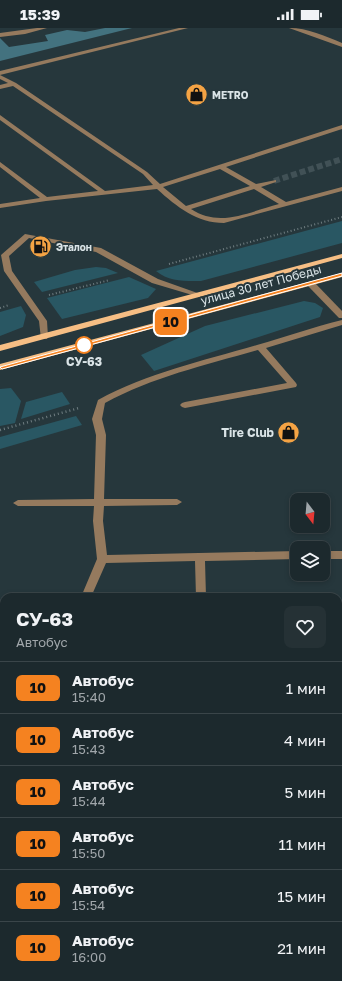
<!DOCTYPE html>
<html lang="ru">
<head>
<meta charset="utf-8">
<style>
	body { margin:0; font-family:"Golos Text",sans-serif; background:#253135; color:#f1f3f6; height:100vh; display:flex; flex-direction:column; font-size:15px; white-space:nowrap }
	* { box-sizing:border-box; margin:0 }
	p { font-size:13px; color:#a0a6aa }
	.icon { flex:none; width:22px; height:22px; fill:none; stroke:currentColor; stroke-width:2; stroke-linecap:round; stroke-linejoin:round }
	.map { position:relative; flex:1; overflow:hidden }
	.panel { position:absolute; left:0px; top:565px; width:342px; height:388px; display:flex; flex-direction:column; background:#1c292d; border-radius:12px 12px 0 0; box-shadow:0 2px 6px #0003,0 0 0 1px #3a4549 }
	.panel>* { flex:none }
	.badge { padding:0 8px; border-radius:6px; font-size:14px; line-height:26px }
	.needle { width:26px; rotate:164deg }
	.tools { position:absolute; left:290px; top:465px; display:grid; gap:8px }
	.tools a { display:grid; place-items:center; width:40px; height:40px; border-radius:8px; background:#1c292d; box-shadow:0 2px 6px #0003,0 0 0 1px #3a4549; font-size:20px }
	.map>.badge { position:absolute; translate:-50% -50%; box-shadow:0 0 0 2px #fff }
	.round { display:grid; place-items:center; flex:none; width:42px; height:42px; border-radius:8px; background:#253135 }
	.summary { display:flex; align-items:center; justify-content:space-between; height:68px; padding:0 16px }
	h1 { font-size:19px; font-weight:700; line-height:30px }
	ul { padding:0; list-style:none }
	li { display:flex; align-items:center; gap:12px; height:52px; padding:0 16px; border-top:1px solid #3a4549 }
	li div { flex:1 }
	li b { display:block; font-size:15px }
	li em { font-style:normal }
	li .badge { min-width:44px; font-weight:700; text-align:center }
	.status { display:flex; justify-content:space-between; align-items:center; height:28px; padding:0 20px; background:#1c292d; direction:ltr }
	.status svg { height:11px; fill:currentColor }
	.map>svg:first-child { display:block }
</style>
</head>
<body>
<div class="status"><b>15:39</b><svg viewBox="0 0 49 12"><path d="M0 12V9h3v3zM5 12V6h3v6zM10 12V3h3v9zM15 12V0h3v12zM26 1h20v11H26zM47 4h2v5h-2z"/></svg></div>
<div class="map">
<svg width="342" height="953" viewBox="0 0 342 953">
	<rect width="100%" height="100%" fill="#26373c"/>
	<g fill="#295763">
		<path d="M342 193V215L201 253C185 253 169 254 156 243Z"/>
		<polygon points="96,239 106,240 118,245 42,264 34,254 75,242"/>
		<polygon points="129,249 156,261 148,270 62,291 47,270"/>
		<polygon points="304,273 315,275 323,280 320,289 154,343 141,327 205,298"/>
		<polygon points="21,278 26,287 23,299 0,308 0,284"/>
		<polygon points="11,360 21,373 15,395 0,398 0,361"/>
		<polygon points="62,364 70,376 21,391 26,374"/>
		<polygon points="76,388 82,397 0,421 0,409"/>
	</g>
	<polygon fill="#43727f" points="105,0 132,0 0,33 0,10 9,19 48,13 45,7 67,2 85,4"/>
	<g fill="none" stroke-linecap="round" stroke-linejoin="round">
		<polyline stroke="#415156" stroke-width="6" stroke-dasharray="6 3" stroke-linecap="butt" points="274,153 342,131"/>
		<g stroke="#6f7d81" stroke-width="2" stroke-dasharray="1 2.5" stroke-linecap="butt">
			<polyline points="169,236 342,189"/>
			<polyline points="49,267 110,252"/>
			<polyline points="0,280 9,277"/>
		</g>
		<polyline stroke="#6f7d81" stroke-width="2.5" stroke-dasharray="1 3" stroke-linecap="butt" points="0,402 79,380"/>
		<g fill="#957a5e" fill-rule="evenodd">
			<polygon points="37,0 47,0 25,6 0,9 0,5"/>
			<polygon points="179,0 188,0 0,47 0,43"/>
			<path d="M289 0C308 0 325 8 342 15V19Z"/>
			<path d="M0 47 16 55 147 144 160 156 342 97V101L226 139 256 156 276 152V154L261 159 286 174 342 159V163L224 195C197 195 177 179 157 161L46 173 0 180V176L40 170 0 139V134L47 169 98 163 0 92V87L105 163 153 157 143 146 13 58 0 61V57L8 55 0 51ZM220 141 250 158 186 178 163 159ZM254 161 279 176C248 184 220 200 191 181Z"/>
			<polygon points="25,206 101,220 158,251 203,267 199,269 152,255 96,224 29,210 9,228 12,243 47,293 48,309 47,311 41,311 39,293 4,243 1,227"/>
			<polygon points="308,254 314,254 342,283 342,290 339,290 308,258"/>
			<path d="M342 292V297L266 320 296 355 297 357 296 359 185 380 182 379 180 377 182 375 185 374 287 355 258 322C206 337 153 349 105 375L102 391 106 407 104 471H177L182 474 177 477 104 478 103 493 107 527 297 523V531L205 533 206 569H196L195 533 106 535 91 569H81L97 531 93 493 94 478H18L13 475 18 472 94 471 96 407 92 391 98 372C148 345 202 333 257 317 285 309 313 299 342 292Z"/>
			<rect x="323" y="523" width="19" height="8"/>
			<polygon points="4,686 4,697 0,698 0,687"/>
			<polygon points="338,860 342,861 342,873 338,872"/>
			<rect x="280" y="949" width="14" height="4"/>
		</g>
		<g fill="#f6be84" fill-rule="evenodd">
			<polygon points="342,226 342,230 0,323 0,317"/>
			<polygon points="342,245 342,249 0,342 0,336"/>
		</g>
	</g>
	<polygon fill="#f58220" stroke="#fff" points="342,245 342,248 2,341 0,339"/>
	<defs>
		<symbol id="shop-disc" viewBox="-11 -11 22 22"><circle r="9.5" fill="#f4a344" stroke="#26373c"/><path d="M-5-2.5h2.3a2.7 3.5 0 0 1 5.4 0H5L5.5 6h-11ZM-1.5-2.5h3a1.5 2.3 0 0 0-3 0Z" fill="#111"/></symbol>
		<symbol id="fuel-disc" viewBox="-11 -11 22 22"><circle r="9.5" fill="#f4a344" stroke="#26373c"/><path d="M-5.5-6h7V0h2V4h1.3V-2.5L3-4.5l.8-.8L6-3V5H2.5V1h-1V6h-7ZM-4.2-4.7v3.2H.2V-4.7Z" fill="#111"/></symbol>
	</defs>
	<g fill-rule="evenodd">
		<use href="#shop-disc" x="184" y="54" width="25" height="25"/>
		<use href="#fuel-disc" x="28" y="206" width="25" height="25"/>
		<use href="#shop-disc" x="276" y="392" width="25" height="25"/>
	</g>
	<circle fill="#fff" stroke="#f58220" stroke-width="2" cx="84" cy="317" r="8"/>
	<g text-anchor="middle" stroke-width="4" stroke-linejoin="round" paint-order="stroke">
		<g font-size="10" font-weight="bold" fill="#dae4e7" stroke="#26373c" text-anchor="start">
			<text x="212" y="71">METRO</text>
			<text x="56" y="223">Эталон</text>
		</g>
		<g font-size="12" fill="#dae4e7" stroke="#26373c">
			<text transform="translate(261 257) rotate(-15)" y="4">улица 30 лет Победы</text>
		</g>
		<g font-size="12" font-weight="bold" fill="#dae4e7" stroke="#26373c">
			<text x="84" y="338">СУ-63</text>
		</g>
		<g font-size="12" font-weight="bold" fill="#dae4e7" stroke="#26373c" text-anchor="end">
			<text x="274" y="409">Tire Club</text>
		</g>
	</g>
</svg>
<div class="tools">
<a><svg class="needle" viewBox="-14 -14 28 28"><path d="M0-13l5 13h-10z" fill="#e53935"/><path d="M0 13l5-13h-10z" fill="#a0a6aa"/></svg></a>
<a><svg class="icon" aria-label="layers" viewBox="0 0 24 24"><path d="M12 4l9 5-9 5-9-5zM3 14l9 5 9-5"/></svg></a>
</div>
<b class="badge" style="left:171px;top:294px;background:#f58220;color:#111">10</b>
<section class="panel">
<div class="summary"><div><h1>СУ-63</h1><p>Автобус</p></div><a class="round"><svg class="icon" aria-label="heart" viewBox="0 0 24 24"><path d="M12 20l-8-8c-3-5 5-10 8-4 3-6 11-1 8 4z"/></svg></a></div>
<ul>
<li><span class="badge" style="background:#f58220;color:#111">10</span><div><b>Автобус</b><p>15:40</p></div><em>1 мин</em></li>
<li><span class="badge" style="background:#f58220;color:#111">10</span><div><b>Автобус</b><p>15:43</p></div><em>4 мин</em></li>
<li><span class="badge" style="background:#f58220;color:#111">10</span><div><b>Автобус</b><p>15:44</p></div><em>5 мин</em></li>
<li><span class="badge" style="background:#f58220;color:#111">10</span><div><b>Автобус</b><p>15:50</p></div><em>11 мин</em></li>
<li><span class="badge" style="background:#f58220;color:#111">10</span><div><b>Автобус</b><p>15:54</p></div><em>15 мин</em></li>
<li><span class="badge" style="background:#f58220;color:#111">10</span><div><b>Автобус</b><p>16:00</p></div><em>21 мин</em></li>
</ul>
</section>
</div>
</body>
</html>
